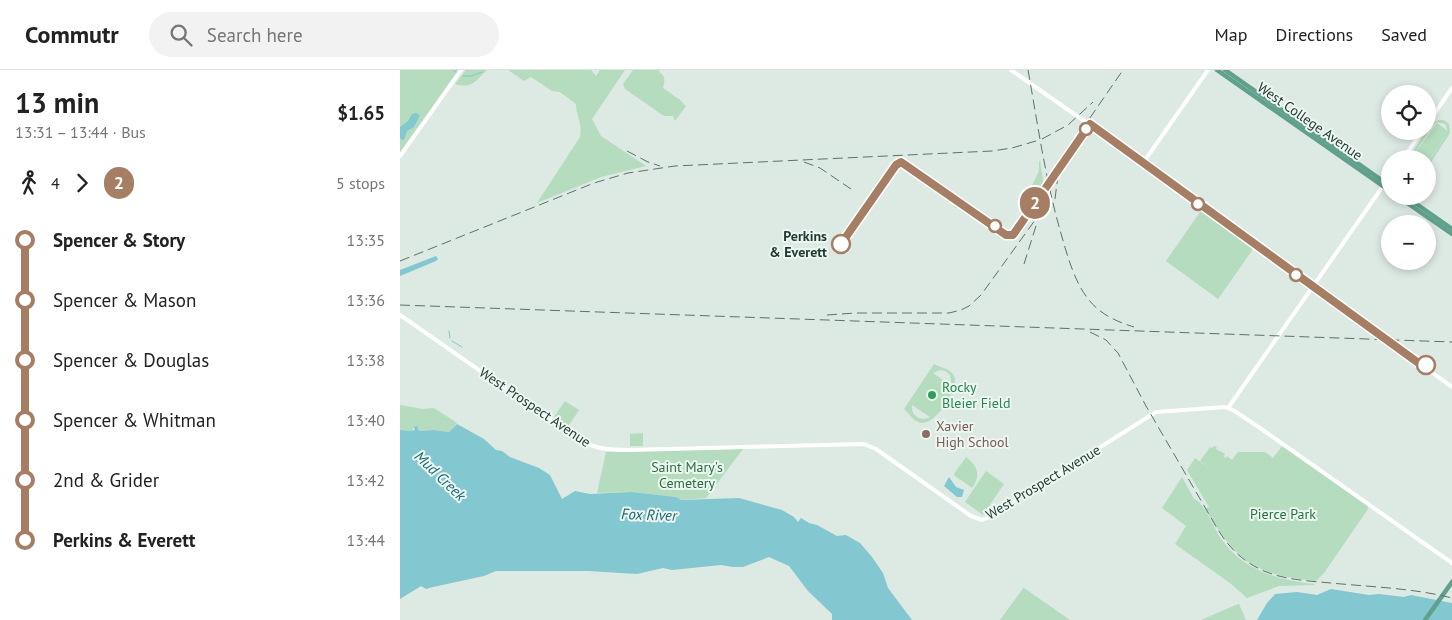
<!DOCTYPE html>
<html lang="en">
<head>
<meta charset="utf-8">
<style>
	body { margin:0; font-family:"PT Sans",sans-serif; background:#f2f2f2; color:#222; height:100vh; display:flex; flex-direction:column; font-size:19px; white-space:nowrap }
	* { box-sizing:border-box; margin:0 }
	p { font-size:16px; color:#767676 }
	.icon { flex:none; width:28px; height:28px; fill:none; stroke:currentColor; stroke-width:2; stroke-linecap:round; stroke-linejoin:round }
	.map { position:relative; flex:1; overflow:hidden }
	.sheet { display:flex; flex-direction:column; background:#fff; width:400px }
	.sheet>* { flex:none }
	.badge { padding:0 10px; border-radius:16px; font-size:18px; line-height:32px }
	.fabs { position:absolute; left:981px; top:15px; display:grid; gap:10px }
	.fabs a { display:grid; place-items:center; width:55px; height:55px; border-radius:50%; background:#fff; box-shadow:0 2px 8px #0003; font-size:25px }
	.map>.badge { position:absolute; translate:-50% -50%; box-shadow:0 0 0 2px #fff }
	.legs { display:flex; align-items:center; gap:8px; height:55px; padding:0 15px; font-size:16px }
	.legs p { margin-inline-start:auto }
	.headline { display:flex; align-items:center; justify-content:space-between; height:85px; padding:0 15px }
	h1 { font-size:28px; font-weight:800; line-height:38px }
	ul { padding:0 15px; list-style:none }
	li { display:flex; align-items:center; gap:18px; height:60px; font-size:19px }
	li i { display:grid; place-items:center; width:8px; height:100%; margin:0 6px; background:currentColor }
	li i::after { content:''; width:12px; height:12px; margin:-6px; border:4px solid; border-radius:50%; background:#fff }
	li p { margin-inline-start:auto }
	li:first-child i { background:linear-gradient(#0000 50%,currentColor 0) }
	li:last-child i { background:linear-gradient(currentColor 50%,#0000 0) }
	header { display:flex; align-items:center; gap:30px; box-sizing:border-box; height:70px; padding:0 25px; background:#fff; border-bottom:1px solid #e0e0e0 }
	header strong { font-size:24px }
	nav { display:flex; gap:28px; margin-inline-start:auto; font-size:18px }
	.search { width:350px; height:45px; background:#f2f2f2; display:flex; align-items:center; gap:12px; box-sizing:border-box; padding:0 18px; border-radius:28px; color:#767676; font-size:19px }
	main { display:flex; flex:1; min-height:0 }
	.map>svg:first-child { display:block }
</style>
</head>
<body>
<header>
<strong>Commutr</strong>
<div class="search"><svg class="icon" aria-label="search" viewBox="0 0 24 24"><circle cx="10" cy="10" r="6"/><path d="M15 15l6 6"/></svg>Search here</div>
<nav><a>Map</a><a>Directions</a><a>Saved</a></nav>
</header>
<main>
<section class="sheet">
<div class="headline"><div><h1>13 min</h1><p>13:31 – 13:44 · Bus</p></div><b>$1.65</b></div>
<div class="legs"><svg class="icon" aria-label="walk" viewBox="0 0 24 24"><circle cx="13" cy="4" r="2"/><path d="M13 8l-2 6 4 7M11 14l-3 7M7 12l3-4h3l4 4"/></svg>4<svg class="icon" aria-label="forward" viewBox="0 0 24 24"><path d="M9 5l7 7-7 7"/></svg><b class="badge" style="background:#a57e64;color:#fff">2</b><p>5 stops</p></div>
<ul>
<li><i style="color:#a57e64"></i><b>Spencer &amp; Story</b><p>13:35</p></li>
<li><i style="color:#a57e64"></i><span>Spencer &amp; Mason</span><p>13:36</p></li>
<li><i style="color:#a57e64"></i><span>Spencer &amp; Douglas</span><p>13:38</p></li>
<li><i style="color:#a57e64"></i><span>Spencer &amp; Whitman</span><p>13:40</p></li>
<li><i style="color:#a57e64"></i><span>2nd &amp; Grider</span><p>13:42</p></li>
<li><i style="color:#a57e64"></i><b>Perkins &amp; Everett</b><p>13:44</p></li>
</ul>
</section>
<div class="map">
<svg width="1052" height="550" viewBox="0 0 1052 550">
	<rect width="100%" height="100%" fill="#dde9e3"/>
	<g fill="#b5dcbe" fill-rule="evenodd">
		<polygon points="0,0 60,0 0,83"/>
		<path d="M66 0H87C75 11 73 19 55 14Z"/>
		<path d="M108 0H191L196 6 200 0H225L192 49 201 66 246 96 201 107 137 133 180 67C183 54 176 46 176 34L160 22 152 21 131 7 124 11Z"/>
		<path d="M233 0H260L259 2C266 7 265 10 263 18L280 30 286 36 275 51 273 46H264L225 19 223 14Z"/>
		<path d="M1039 50H1044L1049 54 1050 63 1028 97V92L1048 62 1028 91V89H1022L1015 84 1016 89H1014L1013 81 1032 53ZM1037 52 1045 54 1048 61 1037 53 1015 83 1033 55Z"/>
		<polygon points="640,91 643,111 641,118 632,115 639,101 639,92"/>
		<polygon points="803,141 853,177 851,182 818,229 766,191 800,142"/>
		<path d="M534 294C541 298 550 298 554 306 560 318 536 354 522 353 513 352 510 344 504 339ZM540 300 545 301 550 305 552 316 533 303ZM512 335 530 347C520 352 511 346 512 335Z"/>
		<polygon points="165,331 179,340 167,358 154,347"/>
		<polygon points="0,335 23,339 34,338 57,353 49,362 33,360 19,361 15,357 13,357 13,361 0,360"/>
		<polygon points="243,363 243,376 230,376 230,364"/>
		<path d="M814 376 817 377 816 379 823 383H825L824 387 826 388 827 386 832 390 838 382H865L873 388 882 376 968 436V439L924 503 916 511C853 504 838 493 805 439L809 437 787 400 795 388 813 401 800 391 810 377 812 378Z"/>
		<polygon points="343,379 306,428 280,430 276,427 232,422 197,423 206,382"/>
		<path d="M566 387C578 396 581 406 572 418L555 406 554 404Z"/>
		<polygon points="586,401 604,414 583,445 565,432"/>
		<path d="M782 407 794 429C804 432 814 458 820 467 841 500 880 511 915 514L914 515 879 516 847 528 830 513 775 474 786 456 762 438Z"/>
		<polygon points="624,517 624,518 670,550 600,550"/>
		<polygon points="839,534 846,550 801,550 838,534"/>
	</g>
	<g fill="#83c7d1">
		<polygon points="16,43 20,45 14,57 7,61 4,70 2,70 0,68 0,57 8,51 12,44"/>
		<polygon points="36,186 38,189 36,191 0,206 0,200"/>
		<polygon points="57,354 84,369 96,380 102,381 110,387 139,398 150,405 162,429 175,421 190,424 232,422 276,427 281,430 339,428 382,440 394,447 398,452 401,448 409,453 417,455 437,466 446,465 460,473 472,487 483,503 488,518 512,550 432,550 432,544 408,521 389,496 369,487 343,497 333,497 321,495 272,500 263,498 237,504 188,501 96,501 84,506 33,517 26,519 21,516 0,529 0,360 13,361 15,359 13,357 17,356 19,361 33,360 49,362"/>
		<polygon points="549,407 556,417 564,420 562,427 557,427 544,416"/>
		<polygon points="931,519 969,525 979,524 1004,527 1011,525 1052,533 1052,550 857,550 867,533 875,524 897,522 917,525"/>
	</g>
	<g fill="none" stroke-linecap="round" stroke-linejoin="round">
		<g stroke="#83c7d1" stroke-width="1">
			<polyline points="53,0 56,2"/>
			<polyline points="63,6 71,6 82,2"/>
			<polyline points="49,261 50,268"/>
			<polyline points="52,271 62,277"/>
		</g>
		<g stroke="#fff" stroke-width="4">
			<polyline points="611,0 690,55 1052,317"/>
			<polyline points="1028,53 1052,18"/>
			<polyline points="0,86 61,0"/>
			<polyline points="1003,89 1022,61"/>
			<polyline points="743,93 808,0"/>
			<path d="M0 245 175 367C193 379 208 380 229 380L464 374 476 379 571 446 582 450 591 446 756 342 825 337 833 340 860 358 1052 493"/>
			<polyline points="828,338 990,106"/>
		</g>
		<g stroke="#60a08d" stroke-width="4.5">
			<polyline points="817,0 990,121"/>
			<polyline points="825,0 990,116"/>
			<polyline points="997,126 1052,164"/>
			<polyline points="1005,126 1052,159"/>
			<polyline points="1025,550 1052,512"/>
		</g>
		<g stroke="#58756c" stroke-width="1" stroke-dasharray="10 5" stroke-linecap="butt">
			<path d="M628 0C638 56 646 113 662 167 668 188 675 213 689 230 700 244 717 252 734 257"/>
			<polyline points="642,69 668,55 693,32"/>
			<polyline points="227,81 248,92 260,96"/>
			<polyline points="404,92 420,98 451,119"/>
			<polyline points="655,129 658,105 665,84 723,0"/>
			<polyline points="0,191 194,113 228,103 275,96 592,81 612,78 636,71"/>
			<polyline points="624,194 641,140 645,116"/>
			<polyline points="0,235 1052,272"/>
			<polyline points="427,245 455,243 549,243 561,240 569,236 581,225 638,146"/>
			<path d="M690 262 706 270 718 283 746 336 817 458C828 477 843 492 864 501 885 510 909 511 931 513 971 517 1013 518 1052 528"/>
		</g>
	</g>
	<g fill="none" stroke-linecap="round" stroke-linejoin="round">
		<defs>
			<polyline id="line-1" points="441,174 496,95 501,92 606,165 613,165 690,54 1024,297 1026,295"/>
		</defs>
		<use href="#line-1" stroke="#fff" stroke-width="11"/>
		<use href="#line-1" stroke="#a57e64" stroke-width="8"/>
	</g>
	<g fill="#fff" stroke="#a57e64" stroke-width="2.5">
		<circle cx="686" cy="59" r="6"/>
		<circle cx="798" cy="134" r="6"/>
		<circle cx="595" cy="156" r="6"/>
		<circle cx="441" cy="174" r="9"/>
		<circle cx="896" cy="205" r="6"/>
		<circle cx="1026" cy="295" r="9"/>
	</g>
	<circle fill="#2e9e5b" stroke="#edf6f1" stroke-width="2" cx="532" cy="325" r="5"/>
	<circle fill="#8d6e63" stroke="#edf6f1" stroke-width="2" cx="526" cy="364" r="5"/>
	<g text-anchor="middle" stroke-width="4" stroke-linejoin="round" paint-order="stroke">
		<g font-size="14" fill="#1f3931" stroke="#edf6f1">
			<text transform="translate(910 51) rotate(35)" y="5">West College Avenue</text>
			<text transform="translate(135 337) rotate(34)" y="5">West Prospect Avenue</text>
			<text transform="translate(643 412) rotate(-31)" y="5">West Prospect Avenue</text>
		</g>
		<g font-size="14" font-weight="bold" fill="#1f3931" stroke="#edf6f1" text-anchor="end">
			<text x="427" y="171">Perkins<tspan x="427" dy="16">&amp; Everett</tspan></text>
		</g>
		<g font-size="14" fill="#27864d" stroke="#edf6f1" text-anchor="start">
			<text x="542" y="322">Rocky<tspan x="542" dy="16">Bleier Field</tspan></text>
		</g>
		<g font-size="14" fill="#785e54" stroke="#edf6f1" text-anchor="start">
			<text x="536" y="361">Xavier<tspan x="536" dy="16">High School</tspan></text>
		</g>
		<g font-size="14" fill="#287041" stroke="#edf6f1">
			<text x="287" y="402">Saint Mary's<tspan x="287" dy="16">Cemetery</tspan></text>
			<text x="883" y="449">Pierce Park</text>
		</g>
		<g font-size="15" font-style="italic" fill="#196975" stroke="#edf6f1">
			<text transform="translate(40 406) rotate(44)" y="5">Mud Creek</text>
			<text transform="translate(249 445) rotate(2)" y="5">Fox River</text>
		</g>
	</g>
</svg>
<div class="fabs">
<a><svg class="icon" aria-label="locate" viewBox="0 0 24 24"><circle cx="12" cy="12" r="6"/><path d="M12 2v4M12 18v4M2 12h4M18 12h4"/></svg></a>
<a>+</a>
<a>−</a>
</div>
<b class="badge" style="left:635px;top:133px;background:#a57e64;color:#fff">2</b>
</div>
</main>
</body>
</html>
